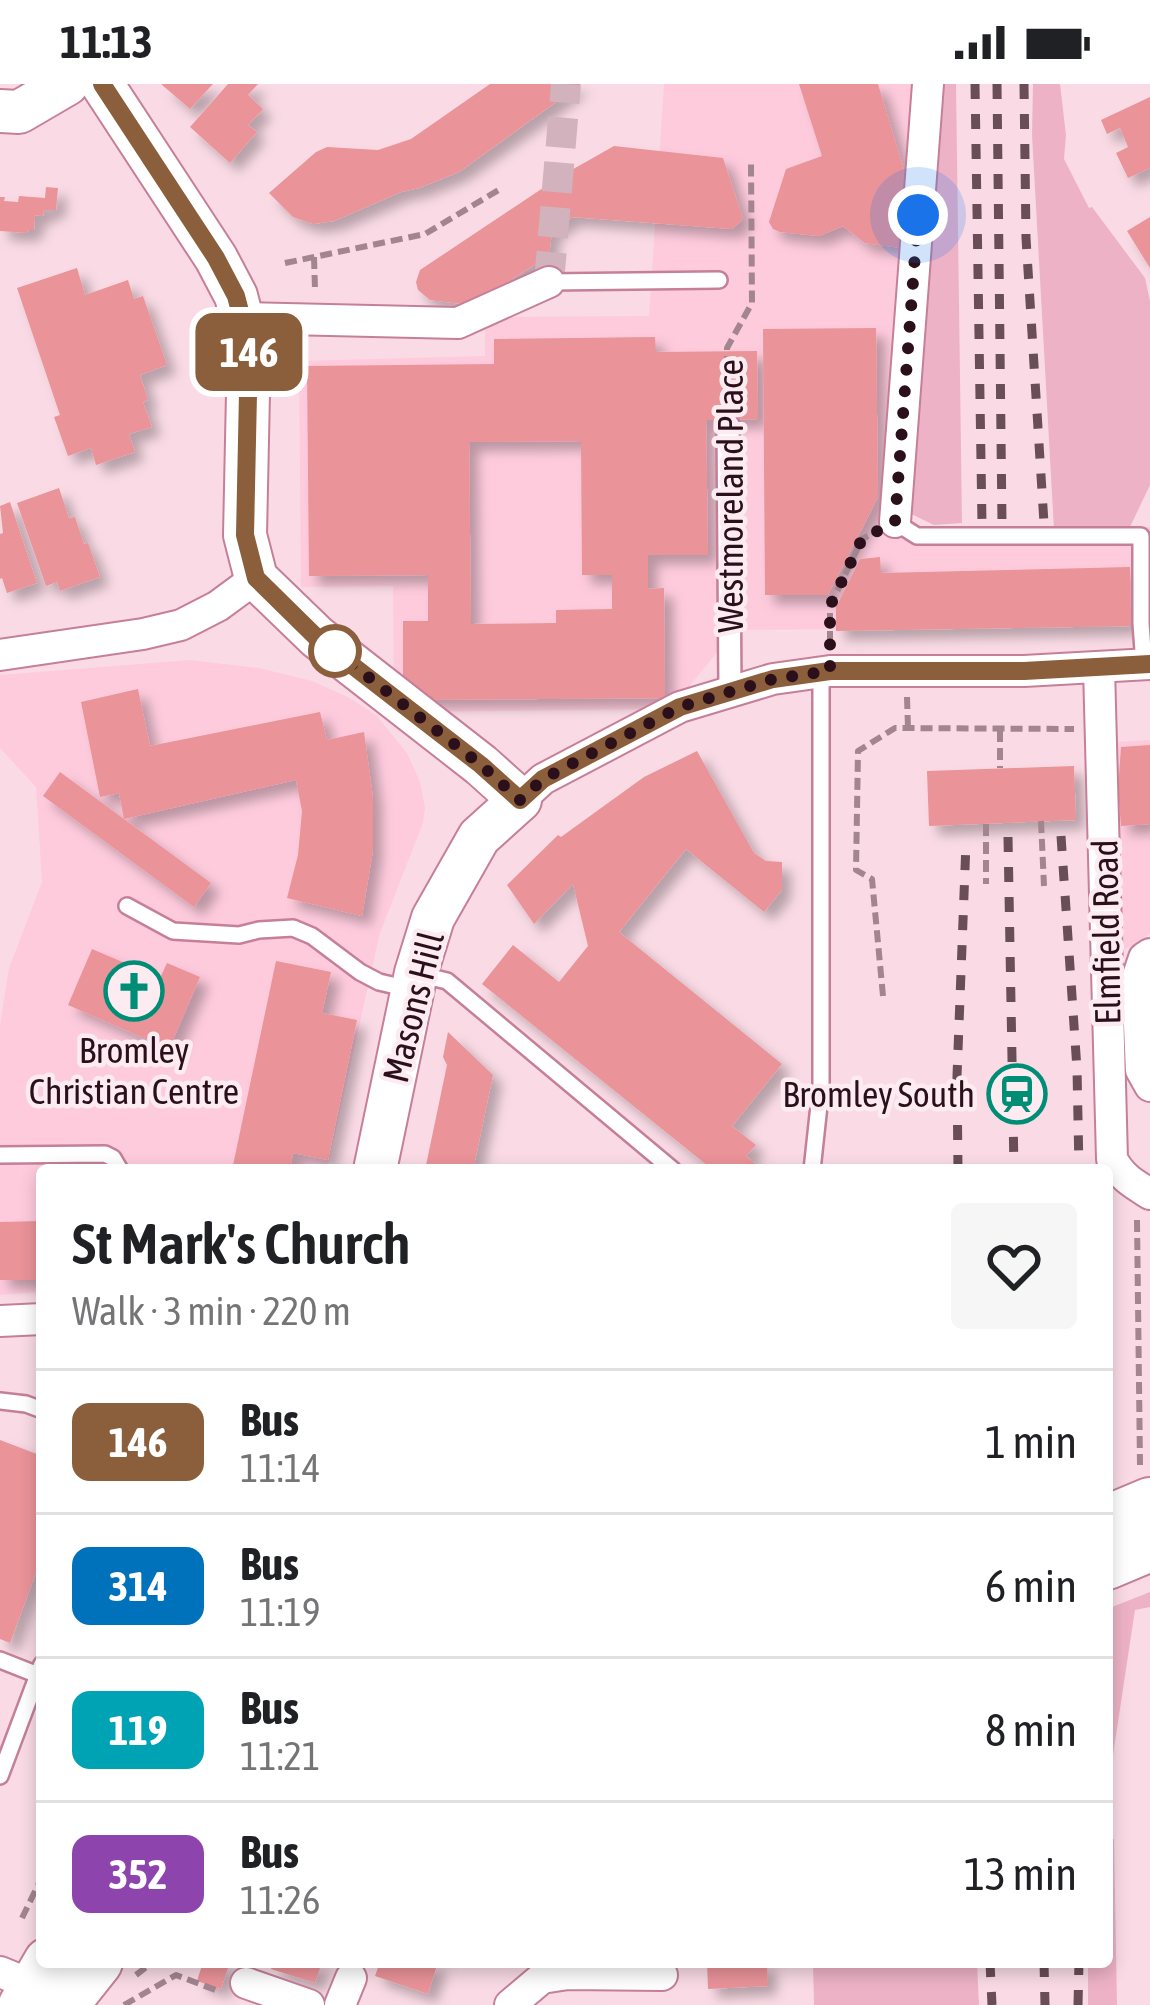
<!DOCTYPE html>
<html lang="en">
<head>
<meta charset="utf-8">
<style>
	body { margin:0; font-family:"Asap Condensed",sans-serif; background:#f6f6f6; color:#202124; height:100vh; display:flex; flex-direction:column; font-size:45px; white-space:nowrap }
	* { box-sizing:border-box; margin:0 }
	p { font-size:39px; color:#757577 }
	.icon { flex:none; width:66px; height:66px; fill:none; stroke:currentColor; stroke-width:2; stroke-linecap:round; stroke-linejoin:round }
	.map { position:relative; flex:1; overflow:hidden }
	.drawer { position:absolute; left:36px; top:1080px; width:1077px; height:804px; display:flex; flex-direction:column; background:#fff; border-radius:12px; box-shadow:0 6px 18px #0003 }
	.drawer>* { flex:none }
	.badge { padding:0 24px; border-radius:18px; font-size:42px; line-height:78px }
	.you { position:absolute; width:60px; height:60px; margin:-30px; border:9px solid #fff; border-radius:50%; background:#1a73e8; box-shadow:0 0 0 18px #1a73e833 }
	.map>.badge { position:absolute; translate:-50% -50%; box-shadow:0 0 0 6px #fff }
	.round { display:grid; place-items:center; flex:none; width:126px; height:126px; border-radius:12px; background:#f6f6f6 }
	.summary { display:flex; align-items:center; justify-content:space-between; height:204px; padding:0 36px }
	h1 { font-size:57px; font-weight:600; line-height:90px }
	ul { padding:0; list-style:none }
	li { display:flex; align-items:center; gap:36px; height:144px; padding:0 36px; border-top:3px solid #e0e0e0 }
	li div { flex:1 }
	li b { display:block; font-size:45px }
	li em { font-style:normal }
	li .badge { min-width:132px; font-weight:700; text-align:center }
	.status { display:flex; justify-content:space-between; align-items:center; height:84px; padding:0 60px; background:#fff; direction:ltr }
	.status svg { height:33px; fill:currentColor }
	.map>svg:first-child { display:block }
</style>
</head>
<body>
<div class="status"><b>11:13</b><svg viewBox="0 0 49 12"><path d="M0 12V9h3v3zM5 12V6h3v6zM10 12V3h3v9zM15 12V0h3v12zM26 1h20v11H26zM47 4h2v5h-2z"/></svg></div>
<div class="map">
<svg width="1150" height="1921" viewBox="0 0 1150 1921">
	<defs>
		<filter id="shadow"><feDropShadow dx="9" dy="9" stdDeviation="6" flood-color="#0004"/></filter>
	</defs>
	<rect width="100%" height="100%" fill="#fadbe5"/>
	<g fill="#fecbdd">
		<polygon points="664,0 920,0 897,450 1150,443 1150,540 1110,543 735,546 671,625 394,628 393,502 301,503 299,277 485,272 485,233 649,232"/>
		<polygon points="190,576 259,584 312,597 348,613 377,632 407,669 420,698 425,724 423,739 380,849 327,1086 42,1086 42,1208 0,1211 0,941 9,884 42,798 36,703 0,664 0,591"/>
		<polygon points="1150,656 1150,849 1121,868 1114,658"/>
	</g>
	<g fill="#eeb2c7">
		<polygon points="935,0 956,0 962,439 934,441 905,427"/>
		<polygon points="1033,0 1060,0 1066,51 1064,75 1089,124 1092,123 1145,194 1150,217 1150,401 1130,443 1054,446 1032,51"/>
		<polygon points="1150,1508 1150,1523 1135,1526 1107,1710 1107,1525"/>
		<polygon points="1107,1754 1114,1755 1117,1921 1088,1921 1088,1878 1107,1878"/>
		<polygon points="813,1878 977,1878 979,1921 814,1921"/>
	</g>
	<g fill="#ea9399" fill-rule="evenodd" filter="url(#shadow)">
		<polygon points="161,0 213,0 190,25"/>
		<polygon points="228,0 258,0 248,11 263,25 248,41 257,48 230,79 190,43"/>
		<polygon points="490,0 581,0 459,88 419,104 401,108 334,137 313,140 293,133 269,109 316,68 327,63 378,66 411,55"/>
		<polygon points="799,0 878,0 907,96 901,164 865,159 843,142 819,152 780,148 773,145 769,138 786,85 822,72"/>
		<polygon points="1150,13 1150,84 1128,94 1116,69 1128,63 1120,44 1107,50 1101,36"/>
		<polygon points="614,62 723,74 743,135 732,145 572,133 552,147 549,172 471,221 430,216 418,206 416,198 420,186 561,92"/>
		<polygon points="46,103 58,104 56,126 44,126 43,132 35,131 34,146 28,146 29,149 0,147 0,113 5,113 4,117 18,118 19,112 45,114"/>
		<polygon points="1150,133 1150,184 1127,147"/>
		<polygon points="77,184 85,211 128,196 134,215 143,212 167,281 140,291 148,316 143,318 152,343 129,350 135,368 96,381 91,364 68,372 54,333 60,331 17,204"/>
		<polygon points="876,244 878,413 828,511 765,511 763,245"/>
		<path d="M655 253 656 268 757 267 758 335 706 336 708 471H648V505L664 504 665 614 403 616V537H428V491L309 492 307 282 494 280V255ZM581 357 582 491H612V525L556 526V539L471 540 469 358Z"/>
		<polygon points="59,404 69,434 75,433 84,460 88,459 100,493 60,507 57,498 46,502 17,419"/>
		<polygon points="10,418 37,499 7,509 2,494 0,495 0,450 3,449 0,422"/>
		<polygon points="880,473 881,489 1130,483 1131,542 836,547 836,523 860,475"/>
		<polygon points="138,605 150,662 320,628 327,656 364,648 373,714 373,766 362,832 287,814 298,771 302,727 296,696 124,735 119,709 100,713 81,618"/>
		<polygon points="1150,661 1150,740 1121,742 1118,705 1121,663"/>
		<polygon points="697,667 754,769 766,777 782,778 782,806 764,828 686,765 619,848 782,980 732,1042 756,1061 746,1072 763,1086 713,1086 482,900 513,861 559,898 588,862 573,800 534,840 507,801 558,751 561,753 644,693"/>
		<polygon points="1074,682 1076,736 929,742 927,687"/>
		<polygon points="60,688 211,799 194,823 43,712"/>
		<polygon points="92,865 160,894 167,879 200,893 169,965 68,921"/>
		<polygon points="276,877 331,888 322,929 357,936 328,1076 293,1069 290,1086 232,1086"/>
		<polygon points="448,948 493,991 473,1086 425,1086 447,981 443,973"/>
		<polygon points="42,1137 42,1196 0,1196 0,1138"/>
		<polygon points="0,1356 42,1372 42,1472 10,1559 0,1555"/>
		<polygon points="203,1878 230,1878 221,1905 197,1897"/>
		<polygon points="273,1878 322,1878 315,1899 271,1885"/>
		<polygon points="380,1878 438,1878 428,1910 375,1892"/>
		<polygon points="707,1878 767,1878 768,1902 708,1905"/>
	</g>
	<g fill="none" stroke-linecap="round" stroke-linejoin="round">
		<polyline stroke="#d1b2bd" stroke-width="30" stroke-dasharray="30 15" stroke-linecap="butt" points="549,198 566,0"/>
		<defs>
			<g id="service">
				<polyline points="549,198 719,196"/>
				<polyline points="895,438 917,452 1141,452 1141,539 1144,581"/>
				<polyline points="127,822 173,847 239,851 259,846 293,844 312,852 360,888 379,898 409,905"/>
				<polyline points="422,891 447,897 673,1086"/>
				<polyline points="0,1071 105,1070 113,1074 120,1086"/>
				<polyline points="812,1086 821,1003 821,589"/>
				<polyline points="0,1317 26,1320 42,1326"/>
				<polyline points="0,1576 38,1591"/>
				<polyline points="0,1692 42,1580"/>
			</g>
			<polyline id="pedestrian" points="728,341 730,606"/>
			<g id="minor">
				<polyline points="242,234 458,239 549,198"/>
				<polyline points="895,438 928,0"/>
				<polyline points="0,571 143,550 181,541 218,522 256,494"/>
				<path d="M1099 584 1112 1075C1121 1093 1134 1100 1150 1110"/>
				<polyline points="520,716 543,695 680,623 773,595 830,587 1024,587 1150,580"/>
				<polyline points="1150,870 1144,874 1137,895 1141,986 1150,1002"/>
				<polyline points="0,1237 42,1235"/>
				<polyline points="0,1888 32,1901"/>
				<polyline points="246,1899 309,1921"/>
				<polyline points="340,1921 351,1894"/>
				<polyline points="510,1921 542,1894 568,1890 662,1891"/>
			</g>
			<g id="secondary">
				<polyline points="102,0 216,174 236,212 249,262 245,451 256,494 317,553 481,681 520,716 479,753 433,834 416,889 375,1086"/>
				<polyline points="0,27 19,28 67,0"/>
			</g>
			<g id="primary">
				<polyline points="1107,1436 1150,1418"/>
				<polyline points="1107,1481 1150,1463"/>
				<polyline points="23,1921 48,1878"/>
				<polyline points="64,1921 98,1878"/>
			</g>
		</defs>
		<use href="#service" stroke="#c57f99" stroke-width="20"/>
		<use href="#pedestrian" stroke="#c57f99" stroke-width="26"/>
		<use href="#minor" stroke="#c57f99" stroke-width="34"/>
		<use href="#secondary" stroke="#c57f99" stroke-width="46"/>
		<use href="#primary" stroke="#c57f99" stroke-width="52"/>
		<g stroke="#a2858f" stroke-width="6" stroke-dasharray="12 6" stroke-linecap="butt">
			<polyline points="314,173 315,205"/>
			<polyline points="285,179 425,150 502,104"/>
			<polyline points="728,320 727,264 752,219 751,80"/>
			<polyline points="830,559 830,522 862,455 868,452"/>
			<polyline points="907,613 908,644"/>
			<polyline points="1000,646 1000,684"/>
			<polyline points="1041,737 1044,802"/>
			<polyline points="986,740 986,800"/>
			<polyline points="883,912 872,795 856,786 858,667 895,644 1074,645"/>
			<polyline points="1137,1136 1140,1381"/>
			<polyline points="22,1834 42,1793"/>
			<polyline points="136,1891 153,1878"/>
			<polyline points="124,1921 176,1891 221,1908"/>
		</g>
		<use href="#service" stroke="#fff" stroke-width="15"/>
		<use href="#pedestrian" stroke="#fff" stroke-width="21"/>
		<use href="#minor" stroke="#fff" stroke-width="30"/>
		<use href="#secondary" stroke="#fff" stroke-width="42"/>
		<use href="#primary" stroke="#fff" stroke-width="48"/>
		<g stroke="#694d57" stroke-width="9" stroke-dasharray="15 15" stroke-linecap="butt">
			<polyline points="975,0 982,440"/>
			<polyline points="997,0 1002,440"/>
			<polyline points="1024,0 1026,154 1044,439"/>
			<polyline points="1061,752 1077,985 1079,1086"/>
			<polyline points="1008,753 1014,1086"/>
			<polyline points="958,1086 957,992 966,759"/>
			<polyline points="990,1878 992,1921"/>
			<polyline points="1044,1878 1045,1921"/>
			<polyline points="1078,1921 1079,1878"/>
		</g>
	</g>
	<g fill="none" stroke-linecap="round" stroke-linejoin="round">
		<defs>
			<polyline id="line" points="102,0 216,174 236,212 249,262 245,451 256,494 317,554 481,681 520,716 543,695 680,623 773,595 830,587 1024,587 1150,580"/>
		</defs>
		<use href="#line" stroke="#fff" stroke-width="27"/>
		<use href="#line" stroke="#8b5e3c" stroke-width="18"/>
		<polyline stroke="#2b101b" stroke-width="12" stroke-dasharray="0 21.6" points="335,567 481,681 520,716 543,695 680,623 773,595 830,587 830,522 862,455 895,438 918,131"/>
	</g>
	<defs>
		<symbol id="church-ring" viewBox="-11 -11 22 22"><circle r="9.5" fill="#fcecf2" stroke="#008d76" stroke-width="1.5"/><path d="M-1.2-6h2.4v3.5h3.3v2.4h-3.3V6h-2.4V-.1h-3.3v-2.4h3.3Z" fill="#008d76"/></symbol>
		<symbol id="station-ring" viewBox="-11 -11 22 22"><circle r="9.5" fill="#fcecf2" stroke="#008d76" stroke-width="1.5"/><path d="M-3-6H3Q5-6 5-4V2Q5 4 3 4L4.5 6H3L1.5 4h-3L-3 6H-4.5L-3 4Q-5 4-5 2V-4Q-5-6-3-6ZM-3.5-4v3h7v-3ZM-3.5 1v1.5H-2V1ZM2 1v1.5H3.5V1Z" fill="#008d76"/></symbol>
	</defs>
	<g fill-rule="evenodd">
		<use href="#church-ring" x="101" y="874" width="66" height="66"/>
		<use href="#station-ring" x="984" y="977" width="66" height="66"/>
	</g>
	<circle fill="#fff" stroke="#8b5e3c" stroke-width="6" cx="335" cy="567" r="24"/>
	<g text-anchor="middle" stroke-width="9" stroke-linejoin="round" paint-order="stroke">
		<g font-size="36" fill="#2b101b" stroke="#fcecf2">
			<text transform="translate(730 412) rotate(-90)" y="13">Westmoreland Place</text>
			<text transform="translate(1106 848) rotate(-91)" y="13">Elmfield Road</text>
			<text transform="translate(413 923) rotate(-76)" y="13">Masons Hill</text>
		</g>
		<g font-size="36" fill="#2b101b" stroke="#fcecf2">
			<text x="134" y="979">Bromley<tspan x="134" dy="41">Christian Centre</tspan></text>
			<text x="975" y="1023" text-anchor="end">Bromley South</text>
		</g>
	</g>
</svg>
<div class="you" style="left:918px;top:131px"></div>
<b class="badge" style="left:249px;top:268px;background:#8b5e3c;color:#fff">146</b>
<section class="drawer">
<div class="summary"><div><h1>St Mark's Church</h1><p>Walk · 3 min · 220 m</p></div><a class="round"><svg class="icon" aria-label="heart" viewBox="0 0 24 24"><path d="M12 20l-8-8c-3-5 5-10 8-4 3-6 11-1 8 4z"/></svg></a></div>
<ul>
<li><span class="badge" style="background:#8b5e3c;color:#fff">146</span><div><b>Bus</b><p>11:14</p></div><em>1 min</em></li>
<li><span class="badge" style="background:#0072bc;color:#fff">314</span><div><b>Bus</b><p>11:19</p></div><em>6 min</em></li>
<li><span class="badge" style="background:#00a3b4;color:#fff">119</span><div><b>Bus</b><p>11:21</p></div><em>8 min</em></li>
<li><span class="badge" style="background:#8e44ad;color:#fff">352</span><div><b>Bus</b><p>11:26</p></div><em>13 min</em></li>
</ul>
</section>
</div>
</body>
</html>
